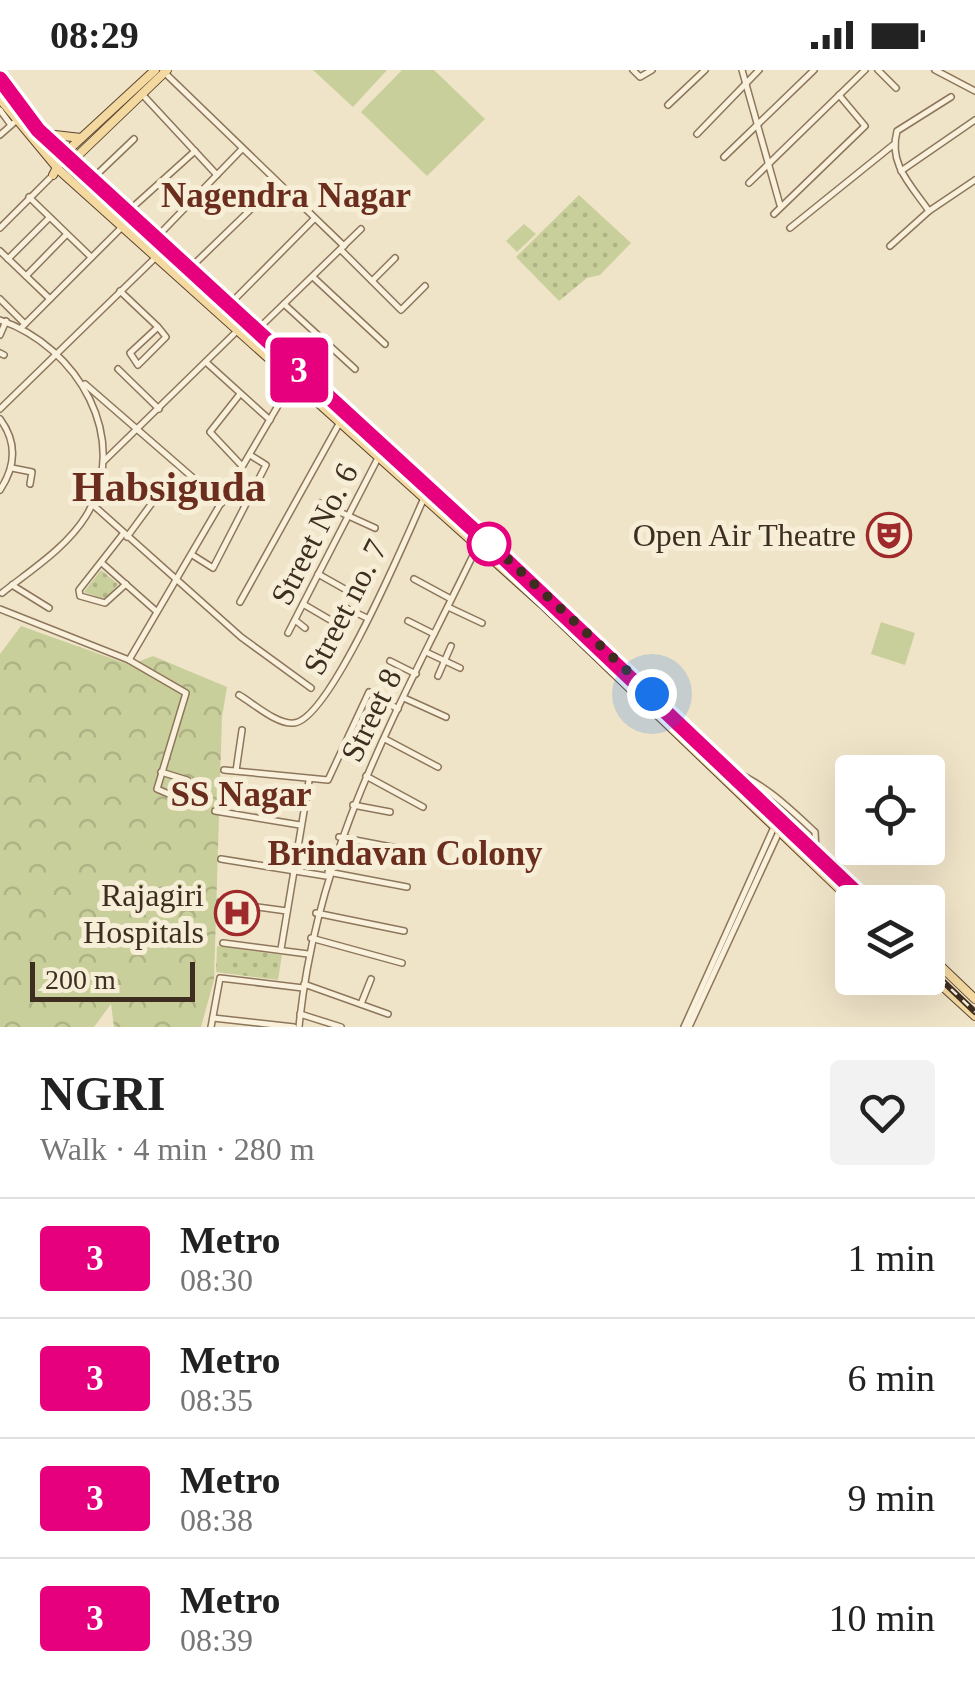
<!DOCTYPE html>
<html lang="en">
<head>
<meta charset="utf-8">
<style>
	body { margin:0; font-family:"Times New Roman",serif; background:#f2f2f2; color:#222; height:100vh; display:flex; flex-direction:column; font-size:38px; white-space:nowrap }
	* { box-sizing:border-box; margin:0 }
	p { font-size:32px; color:#767676 }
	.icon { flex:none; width:55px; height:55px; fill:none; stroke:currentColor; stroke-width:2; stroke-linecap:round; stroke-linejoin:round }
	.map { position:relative; height:957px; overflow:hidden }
	.drawer { display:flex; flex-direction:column; background:#fff; flex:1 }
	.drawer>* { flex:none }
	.badge { padding:0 20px; border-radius:8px; font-size:35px; line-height:65px }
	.buttons { position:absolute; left:835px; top:685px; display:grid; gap:20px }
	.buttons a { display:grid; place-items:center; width:110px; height:110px; border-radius:10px; background:#fff; box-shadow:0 10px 40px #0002; font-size:50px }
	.scale { position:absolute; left:30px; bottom:25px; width:165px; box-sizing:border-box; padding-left:10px; border:5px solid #3d2e20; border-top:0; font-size:28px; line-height:35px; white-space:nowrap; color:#3d2e20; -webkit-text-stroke:8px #f7eed8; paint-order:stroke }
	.you { position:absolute; width:50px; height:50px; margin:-25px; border:8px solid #fff; border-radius:50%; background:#1a73e8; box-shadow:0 0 0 15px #1a73e833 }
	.map>.badge { position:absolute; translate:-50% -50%; box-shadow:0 0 0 5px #fff }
	.round { display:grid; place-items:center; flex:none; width:105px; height:105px; border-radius:10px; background:#f2f2f2 }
	.head { display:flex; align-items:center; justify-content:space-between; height:170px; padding:0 40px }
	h1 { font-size:48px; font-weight:600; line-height:75px }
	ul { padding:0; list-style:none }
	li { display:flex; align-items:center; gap:30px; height:120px; padding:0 40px; border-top:2px solid #e0e0e0 }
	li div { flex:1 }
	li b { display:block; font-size:38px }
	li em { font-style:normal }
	li .badge { min-width:110px; font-weight:700; text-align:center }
	.status { display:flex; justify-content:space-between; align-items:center; height:70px; padding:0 50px; background:#fff; direction:ltr }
	.status svg { height:28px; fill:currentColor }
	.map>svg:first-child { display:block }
</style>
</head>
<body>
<div class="status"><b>08:29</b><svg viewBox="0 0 49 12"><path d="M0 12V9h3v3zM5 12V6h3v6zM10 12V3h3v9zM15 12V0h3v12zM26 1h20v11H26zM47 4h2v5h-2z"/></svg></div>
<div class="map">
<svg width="975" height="957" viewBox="0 0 975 957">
	<defs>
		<pattern id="forest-crowns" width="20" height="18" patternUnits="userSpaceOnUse" patternTransform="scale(2.5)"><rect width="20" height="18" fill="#c9cf9b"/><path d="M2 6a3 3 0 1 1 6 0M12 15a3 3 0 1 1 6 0" fill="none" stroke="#aeb285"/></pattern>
		<pattern id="park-dots" width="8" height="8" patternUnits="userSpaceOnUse" patternTransform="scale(2.5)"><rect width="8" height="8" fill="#c9cf9b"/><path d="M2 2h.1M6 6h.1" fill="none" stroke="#aeb285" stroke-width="1.8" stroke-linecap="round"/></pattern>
	</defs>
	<rect width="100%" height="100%" fill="#f0e4c8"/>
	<g fill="#c9cf9b">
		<polygon points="313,0 387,0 353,37"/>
		<polygon points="402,0 434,0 485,49 427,106 361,42"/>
		<polygon points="524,154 536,164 517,182 506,171"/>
		<polygon points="881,552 915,563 905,595 871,584"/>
	</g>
	<polygon fill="url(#forest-crowns)" points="21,556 130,595 153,586 227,617 222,647 214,910 201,957 114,957 111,934 94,957 0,957 0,584"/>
	<g fill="url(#park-dots)">
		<polygon points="579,125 631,173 600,205 587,208 559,231 516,187"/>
		<polygon points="101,500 118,514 106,530 84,522"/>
		<polygon points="217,876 282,885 278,910 216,902"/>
	</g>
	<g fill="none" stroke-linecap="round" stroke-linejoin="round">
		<defs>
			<g id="minor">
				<polyline points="633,0 640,7 652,0"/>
				<polyline points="742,0 780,135"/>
				<polyline points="878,0 896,18"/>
				<polyline points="935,0 975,21"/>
				<polyline points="163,1 344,176"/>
				<polyline points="141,23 217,105"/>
				<polyline points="668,35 705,0"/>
				<polyline points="0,40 11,55"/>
				<polyline points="697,64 759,0"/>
				<polyline points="0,65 17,50"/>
				<polyline points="724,87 814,0"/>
				<polyline points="901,101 975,50"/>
				<polyline points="89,112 134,69"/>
				<polyline points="749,113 865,0"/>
				<polyline points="29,127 91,187"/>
				<path d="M929 141C911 115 888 94 897 61L951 27"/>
				<polyline points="774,144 865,56 839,25"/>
				<polyline points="124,145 195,81"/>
				<polyline points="0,158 53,105"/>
				<polyline points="790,158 893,75"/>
				<polyline points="153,171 242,79"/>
				<polyline points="890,176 929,141 975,110"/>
				<polyline points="341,180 401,240 425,216"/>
				<polyline points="0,181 50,229"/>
				<polyline points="8,189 49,148"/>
				<polyline points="186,202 277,114"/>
				<polyline points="26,206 66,165"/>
				<polyline points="313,207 385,274"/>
				<polyline points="372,211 395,188"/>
				<polyline points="120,221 158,257 130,283 138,295 166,267 158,257"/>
				<polyline points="0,229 25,254"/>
				<polyline points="284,234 355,299"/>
				<polyline points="226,238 314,149"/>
				<path d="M0 250C77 276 133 369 86 446 66 478 31 500 2 523"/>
				<polyline points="21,258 121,158"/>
				<polyline points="255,262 361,159"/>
				<polyline points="0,265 6,251"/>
				<polyline points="0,283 4,285"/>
				<polyline points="207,293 270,350"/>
				<polyline points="118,299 159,339"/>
				<polyline points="85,314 222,433"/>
				<polyline points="240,324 210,362 242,396"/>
				<polyline points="0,339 155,188"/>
				<path d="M0 349C17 372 16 396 0 420"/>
				<polyline points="104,391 238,260"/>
				<polyline points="12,398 32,402 30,414"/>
				<polyline points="320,433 375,458"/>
				<polyline points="92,434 241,567 311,618"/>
				<polyline points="181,440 198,415"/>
				<polyline points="123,464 79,520 80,526 105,533 126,514"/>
				<polyline points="127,467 152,433"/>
				<polyline points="194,486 213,498 266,395 250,385"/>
				<polyline points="103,494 156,541"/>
				<polyline points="318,504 350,522"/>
				<polyline points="414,509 451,529"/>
				<polyline points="12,515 49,538"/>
				<polyline points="240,532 340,352"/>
				<polyline points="303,534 332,551"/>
				<polyline points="448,537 482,553"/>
				<polyline points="346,538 367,548"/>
				<polyline points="0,539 129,590 186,623 157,719 192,734"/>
				<polyline points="295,550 305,558"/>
				<polyline points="408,551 434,564"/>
				<polyline points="288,563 379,386"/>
				<polyline points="426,582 460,598"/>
				<polyline points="129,590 293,310"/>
				<polyline points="390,591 416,604"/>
				<polyline points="438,606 451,576"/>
				<path d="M239 625C253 633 277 655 294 653 330 650 407 466 424 428"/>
				<polyline points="404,628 446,647"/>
				<polyline points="385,669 438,697"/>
				<polyline points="224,700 328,710 369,622 398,639"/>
				<path d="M731 700C766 715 788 737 815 762L816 780"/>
				<polyline points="236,701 242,660"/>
				<polyline points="161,702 187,710"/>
				<polyline points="366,706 423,737"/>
				<polyline points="353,735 390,742"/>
				<polyline points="215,741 300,755"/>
				<polyline points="339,767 418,782"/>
				<polyline points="221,789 326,806"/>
				<polyline points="328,802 407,817"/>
				<polyline points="220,832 287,841"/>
				<polyline points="316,843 404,861"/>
				<polyline points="311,868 402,893"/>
				<polyline points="223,873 308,884"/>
				<polyline points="281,879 309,711"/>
				<polyline points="304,914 388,944"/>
				<polyline points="361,934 371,909"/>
				<polyline points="300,944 341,957"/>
				<polyline points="213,948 294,957"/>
				<polyline points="211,957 220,908 303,918"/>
				<path d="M299 957C317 775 400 637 478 475"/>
				<polyline points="684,957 774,757"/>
				<polyline points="689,957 779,762"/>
			</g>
			<g id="major">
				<path d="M0 4C110 159 272 277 413 402 570 542 716 692 871 832"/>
				<polyline points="0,29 59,100 542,534 853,832"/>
				<polyline points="46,64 81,68"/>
				<polyline points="68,95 167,0"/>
				<polyline points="53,105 64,84 155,0"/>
				<polyline points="928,884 975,929"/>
				<polyline points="928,903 975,946"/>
			</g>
		</defs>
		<use href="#minor" stroke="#8d765c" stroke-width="8"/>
		<use href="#major" stroke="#5b4430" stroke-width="10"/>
		<use href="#minor" stroke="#faf1dc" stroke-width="5"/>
		<use href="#major" stroke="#f3d9a0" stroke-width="8"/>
		<defs>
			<g id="rail">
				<polyline points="0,9 38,60 489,474 866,832"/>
				<polyline points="928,897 975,942"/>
			</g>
		</defs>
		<use href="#rail" stroke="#3d2e20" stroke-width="6"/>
		<use href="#rail" stroke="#f7eed8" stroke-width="2.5" stroke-dasharray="8" stroke-linecap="butt"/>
	</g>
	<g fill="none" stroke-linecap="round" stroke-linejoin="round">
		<defs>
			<polyline id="line" points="0,9 38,60 489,474 866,832"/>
		</defs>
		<use href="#line" stroke="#fff" stroke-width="22"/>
		<use href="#line" stroke="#e6007e" stroke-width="15"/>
		<polyline stroke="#3d2e20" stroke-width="10" stroke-dasharray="0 18" points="489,474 486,469 652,624"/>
	</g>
	<defs>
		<symbol id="theatre-ring" viewBox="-11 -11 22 22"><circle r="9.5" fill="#f7eed8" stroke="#9e2a2b" stroke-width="1.5"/><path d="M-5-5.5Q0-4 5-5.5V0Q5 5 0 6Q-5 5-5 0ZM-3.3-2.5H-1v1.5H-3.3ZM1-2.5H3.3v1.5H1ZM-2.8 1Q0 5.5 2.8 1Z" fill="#9e2a2b"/></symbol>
		<symbol id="hospital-ring" viewBox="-11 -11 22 22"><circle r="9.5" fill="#f7eed8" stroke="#9e2a2b" stroke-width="1.5"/><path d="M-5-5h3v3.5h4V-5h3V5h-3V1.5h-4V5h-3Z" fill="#9e2a2b"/></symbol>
	</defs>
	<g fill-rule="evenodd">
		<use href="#theatre-ring" x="864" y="440" width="50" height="50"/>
		<use href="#hospital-ring" x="212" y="818" width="50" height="50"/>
	</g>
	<circle fill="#fff" stroke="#e6007e" stroke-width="5" cx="489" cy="474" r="20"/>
	<g text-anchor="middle" stroke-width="10" stroke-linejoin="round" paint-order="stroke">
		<g font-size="32" fill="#3d2e20" stroke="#f7eed8">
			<text transform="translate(314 464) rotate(-63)" y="11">Street No. 6</text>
			<text transform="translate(345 537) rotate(-63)" y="11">Street no. 7</text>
			<text transform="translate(371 645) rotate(-64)" y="11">Street 8</text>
		</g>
		<g font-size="32" fill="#3d2e20" stroke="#f7eed8" text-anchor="end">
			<text x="856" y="476">Open Air Theatre</text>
			<text x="204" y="836">Rajagiri<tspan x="204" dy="37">Hospitals</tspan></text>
		</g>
		<g font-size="35" font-weight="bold" fill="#6b2e1e" stroke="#f7eed8">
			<text x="286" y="137">Nagendra Nagar</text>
			<text x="241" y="736">SS Nagar</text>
			<text x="405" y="795">Brindavan Colony</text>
		</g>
		<g font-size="42" font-weight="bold" fill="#6b2e1e" stroke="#f7eed8">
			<text x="169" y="431">Habsiguda</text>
		</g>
	</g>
</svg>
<div class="buttons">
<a><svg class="icon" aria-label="locate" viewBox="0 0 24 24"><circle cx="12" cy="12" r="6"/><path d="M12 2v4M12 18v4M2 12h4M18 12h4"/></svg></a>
<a><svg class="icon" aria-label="layers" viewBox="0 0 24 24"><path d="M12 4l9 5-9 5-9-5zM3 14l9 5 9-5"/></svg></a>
</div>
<div class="scale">200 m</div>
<div class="you" style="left:652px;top:624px"></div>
<b class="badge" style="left:299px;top:300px;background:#e6007e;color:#fff">3</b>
</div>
<section class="drawer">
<div class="head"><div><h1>NGRI</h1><p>Walk · 4 min · 280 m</p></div><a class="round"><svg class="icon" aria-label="heart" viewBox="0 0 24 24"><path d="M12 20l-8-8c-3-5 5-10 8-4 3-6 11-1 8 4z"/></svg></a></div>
<ul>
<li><span class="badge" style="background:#e6007e;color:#fff">3</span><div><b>Metro</b><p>08:30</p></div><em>1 min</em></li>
<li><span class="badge" style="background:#e6007e;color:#fff">3</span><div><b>Metro</b><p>08:35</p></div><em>6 min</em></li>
<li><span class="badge" style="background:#e6007e;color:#fff">3</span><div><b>Metro</b><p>08:38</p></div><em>9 min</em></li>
<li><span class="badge" style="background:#e6007e;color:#fff">3</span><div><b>Metro</b><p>08:39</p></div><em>10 min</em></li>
</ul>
</section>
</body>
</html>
